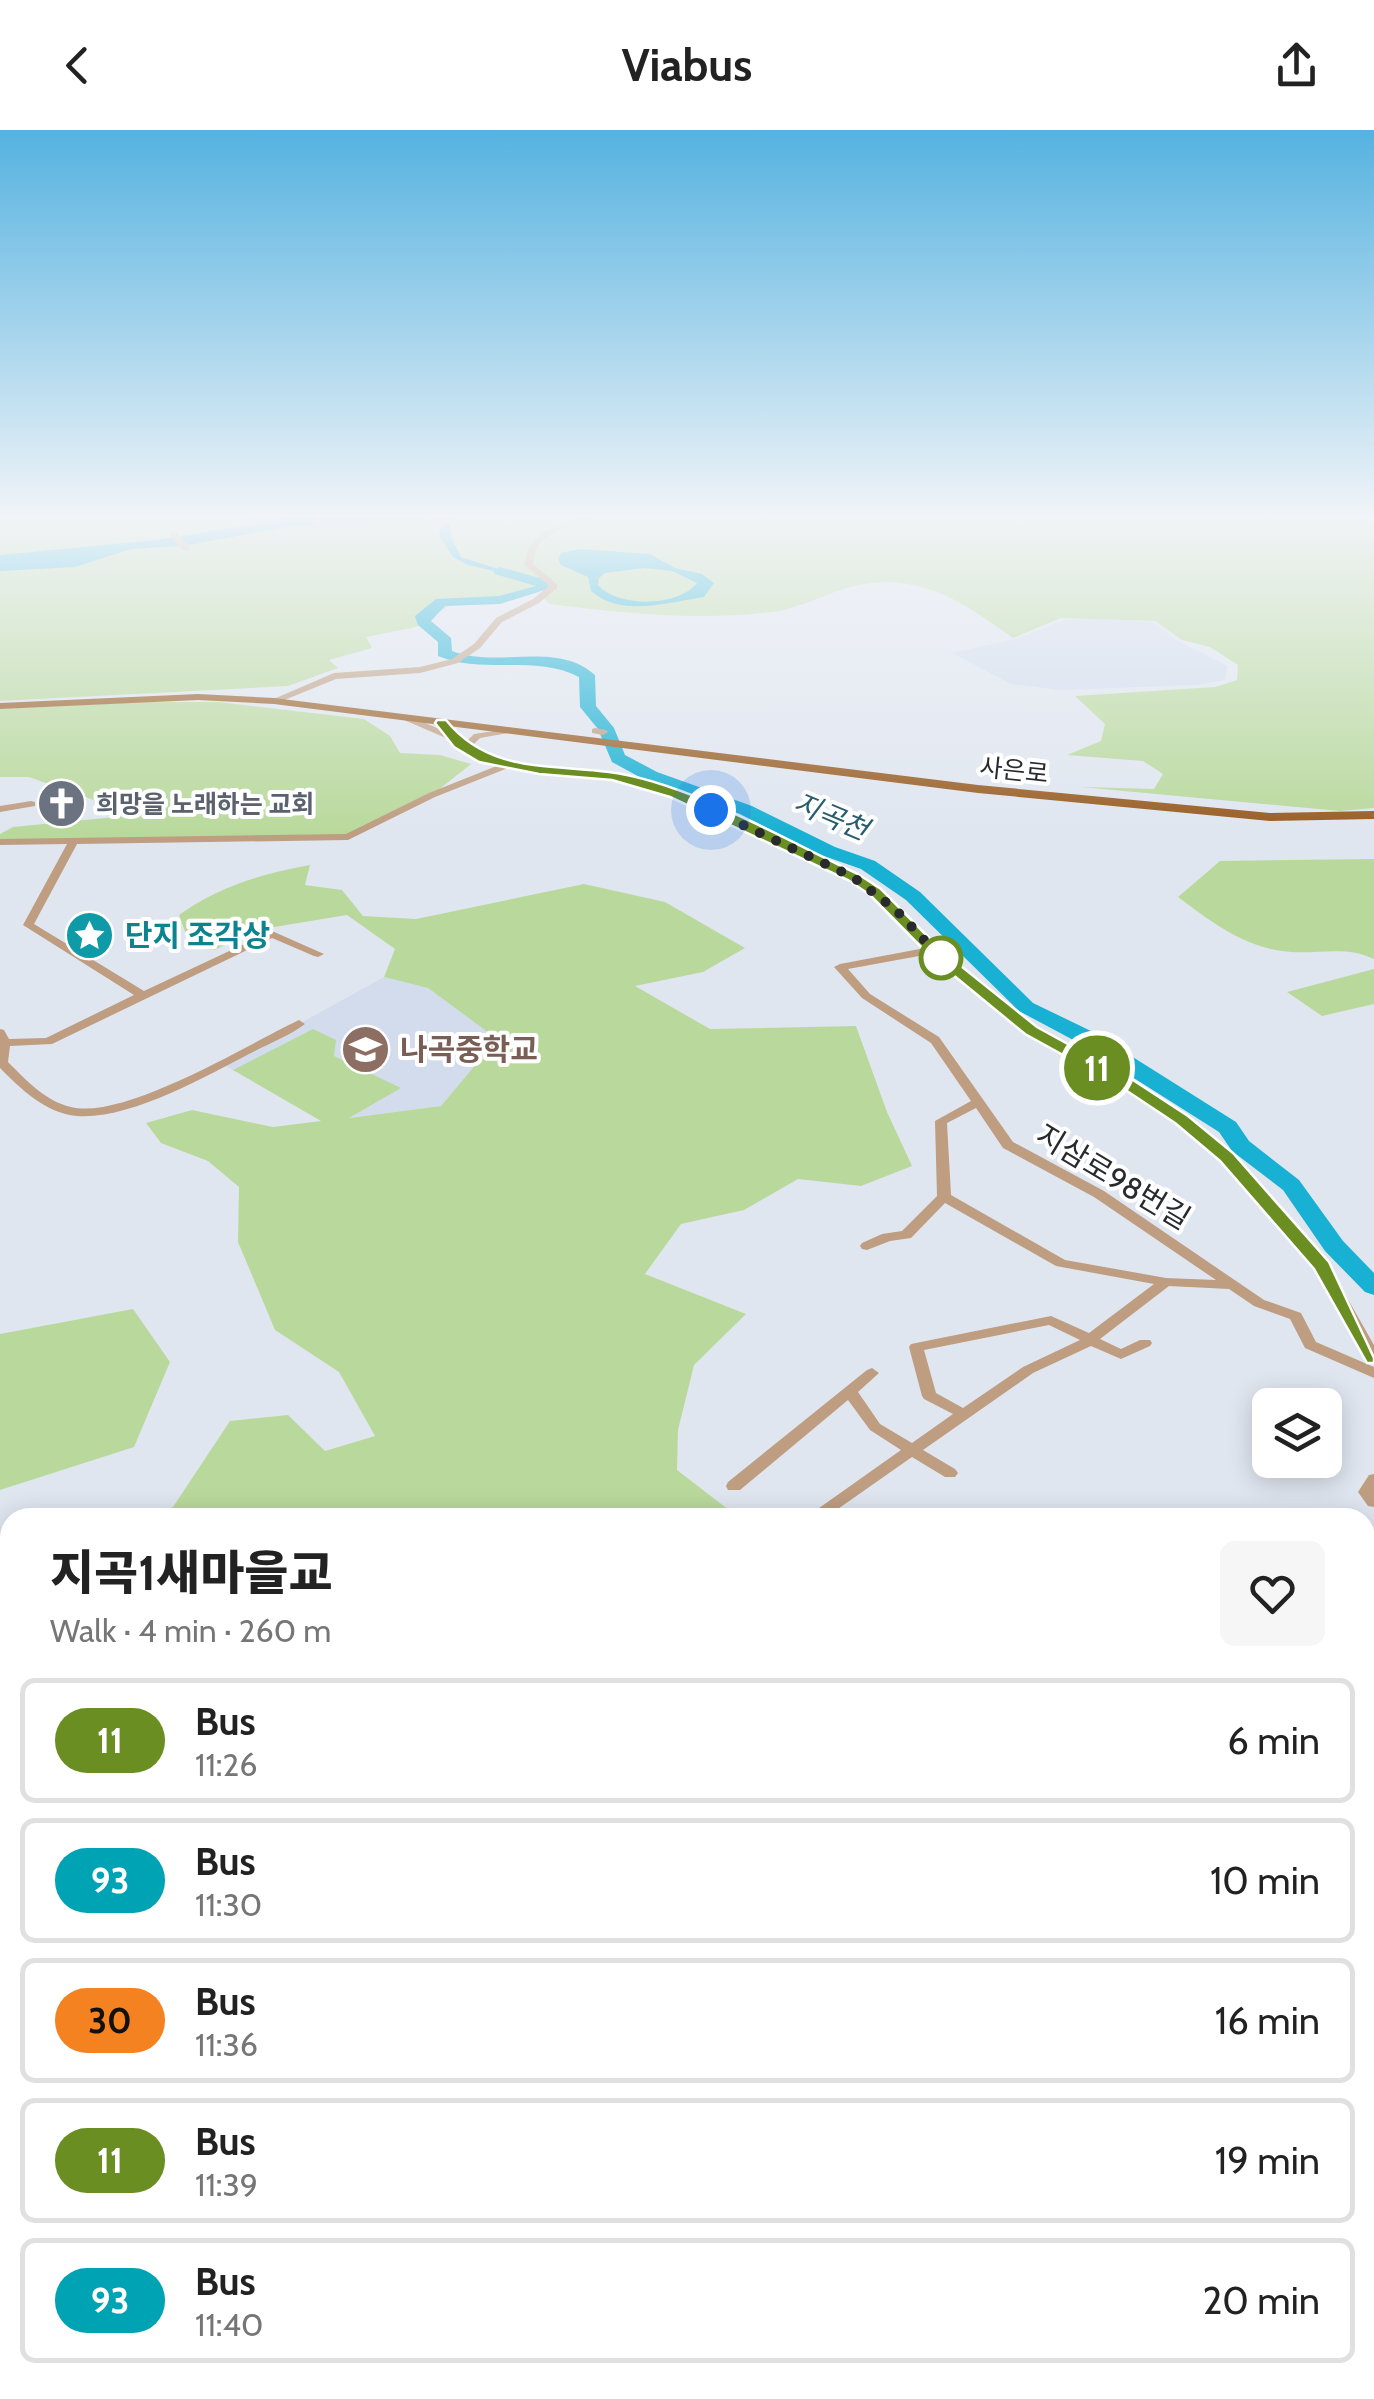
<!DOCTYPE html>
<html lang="en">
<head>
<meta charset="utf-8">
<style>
	body { margin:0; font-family:Cabin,"Noto Sans KR",sans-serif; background:#f6f6f6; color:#222; height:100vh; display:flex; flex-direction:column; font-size:38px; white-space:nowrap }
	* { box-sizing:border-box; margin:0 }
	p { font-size:32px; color:#767676 }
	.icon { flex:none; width:55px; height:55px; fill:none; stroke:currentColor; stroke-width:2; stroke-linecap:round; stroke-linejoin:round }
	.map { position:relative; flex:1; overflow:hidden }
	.sheet { position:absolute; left:0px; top:1378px; width:1375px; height:892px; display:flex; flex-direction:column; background:#fff; border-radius:30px 30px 0 0; box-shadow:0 5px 25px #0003 }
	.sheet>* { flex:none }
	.badge { padding:0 20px; border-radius:32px; font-size:35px; line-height:65px }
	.controls { position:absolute; left:1252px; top:1258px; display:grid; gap:20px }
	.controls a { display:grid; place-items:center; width:90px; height:90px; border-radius:15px; background:#fff; box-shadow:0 5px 25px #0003; font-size:50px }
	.you { position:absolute; width:50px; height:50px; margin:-25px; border:8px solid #fff; border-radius:50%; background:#1a73e8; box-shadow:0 0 0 15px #1a73e833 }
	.map>.badge { position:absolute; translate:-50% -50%; box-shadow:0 0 0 5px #fff }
	.round { display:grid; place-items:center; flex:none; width:105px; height:105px; border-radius:15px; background:#f6f6f6 }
	.summary { display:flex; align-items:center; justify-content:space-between; height:170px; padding:0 50px }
	h1 { font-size:48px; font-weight:800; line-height:75px }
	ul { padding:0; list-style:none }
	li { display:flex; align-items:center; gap:30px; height:125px; margin:0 20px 15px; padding:0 30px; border:5px solid #e0e0e0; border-radius:15px }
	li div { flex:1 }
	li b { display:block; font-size:38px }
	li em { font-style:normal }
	li .badge { min-width:110px; font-weight:700; text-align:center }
	header { display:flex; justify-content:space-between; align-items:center; height:130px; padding:0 50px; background:#fff; font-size:45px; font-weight:800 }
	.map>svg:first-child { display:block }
</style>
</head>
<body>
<header><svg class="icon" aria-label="back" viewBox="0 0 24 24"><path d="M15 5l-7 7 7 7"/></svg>Viabus<svg class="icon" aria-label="share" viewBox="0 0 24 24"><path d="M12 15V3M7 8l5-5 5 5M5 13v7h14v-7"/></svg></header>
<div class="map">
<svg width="1374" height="2269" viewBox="0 0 1374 2269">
	<rect width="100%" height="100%" fill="#e0e6f0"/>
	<g fill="#d3dced">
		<polygon points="1082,488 1152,492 1178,511 1228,536 1225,550 1196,555 1061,560 1011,554 952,523 1019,508 1064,490"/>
		<polygon points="384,847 428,858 497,909 441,976 323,991 219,932 299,894"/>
	</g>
	<g fill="#b9d99c">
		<path d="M0 386H1374V678L1340 681 1081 657 1154 659 1163 644 1143 631 1067 625 1101 611 1105 594 1075 566 1215 557 1237 550 1238 535 1210 517 1182 510 1155 491 1061 488 1013 508C965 474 923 443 859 455 829 461 801 479 771 482 698 491 621 483 549 474L541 464 556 452 532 449 542 453 534 462 450 475 416 497 366 507 372 518 329 530 338 538 288 556 0 571Z"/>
		<polygon points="140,572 218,572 364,589 390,606 400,623 440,625 471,634 432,665 348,707 0,712 0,704 13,697 136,685 29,647 0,647 0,579"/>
		<path d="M1374 729V829C1344 814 1314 826 1282 821 1241 815 1210 791 1178 767L1220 731Z"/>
		<path d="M310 735 305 755 342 760 363 786 416 789 584 754 665 772 745 818 703 842 635 856 710 899 856 896 887 982 912 1036 861 1056 798 1049 744 1080 681 1094 645 1144 746 1184 694 1235 678 1300 677 1340 738 1387H150L173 1377 230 1291 288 1285 325 1321 375 1306 339 1242 275 1200 238 1112 239 1057 208 1031 161 1013 146 993 192 980 273 997 321 991 233 940 313 899 336 910 334 926 401 958 349 988 441 976 497 909 428 858 384 847 395 819 347 785 262 799 214 820 191 818 179 785C217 757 264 743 310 735Z"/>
		<polygon points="1374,839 1374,874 1322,886 1287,862"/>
		<polygon points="133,1179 170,1232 134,1317 0,1360 0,1204"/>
		<polygon points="10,1453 10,1728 0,1733 0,1457"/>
		<polygon points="10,2105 10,2260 1161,2260 1162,2269 0,2269 0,2115"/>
	</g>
	<g fill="#18b0d3" fill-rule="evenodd">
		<polygon points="306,386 449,386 451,407 461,427 533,450 468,435 453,427 439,406 443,391 433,387 297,395 183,416 131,419 75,437 0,441 0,425 156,410"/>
		<path d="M579 419 650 424 675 438 702 444 714 453 704 467C667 472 622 488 591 461L588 447 561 435 558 429 561 423ZM644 438 672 441 697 453C678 477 618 478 598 455L599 448 605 443Z"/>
	</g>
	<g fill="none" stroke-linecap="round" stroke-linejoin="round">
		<path fill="#18b0d3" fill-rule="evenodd" d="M500 437 547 450 551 458 500 474 445 476 431 491 451 508 452 521C498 539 556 510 595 545L596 576 614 598 625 625 657 642 752 676 835 717 875 731 920 762 1033 873 1093 902 1236 992 1249 1011 1299 1050 1343 1111 1374 1143V1165L1365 1162 1325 1121 1283 1060 1232 1021 1219 1002 1077 912 1019 881 906 770 861 739 821 725 740 684 645 650 612 632 598 599 580 577 579 547C536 524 484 545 438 526V512L418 495 415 486 436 469 499 466 536 456 495 444 493 441Z"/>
		<g fill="#be9d81" fill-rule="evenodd">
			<polygon points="312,386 320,386 321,399 314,397"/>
			<path d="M584 386H594C569 399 535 399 533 434L557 454V458L539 473 502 492 480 518 458 533 420 543 336 549 277 573 269 571 334 543 420 537 452 529 474 514 496 488 533 469 549 456 525 435C527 402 557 396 584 386Z"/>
			<polygon points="462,389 466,391 465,393 433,395 429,393 433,391"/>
			<polygon points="170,402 176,402 189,416 189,420 183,420 170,406"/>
			<path d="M407 585 444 601 437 593 445 591 466 612 474 604 508 599V603L480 608 472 616 487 625 512 633 623 646 663 655 857 745 900 778 939 821 1035 897 1186 986 1231 1024 1329 1136 1374 1215V1233L1367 1228 1316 1138 1221 1030 1178 992 1027 903 930 824 848 839 870 864 939 907 1013 1012 1104 1061 1264 1170 1301 1183 1316 1212 1374 1237V1248L1305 1218 1290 1189 1254 1176 1229 1159 1169 1156 1100 1209 1121 1219 1140 1210H1150L1152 1213 1150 1216 1121 1229 1091 1216 1033 1243 923 1320 955 1339 958 1343 955 1347H945L912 1327 825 1388H805L901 1320 870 1300 848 1270 740 1360H728L726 1356 728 1352 867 1240 872 1238 879 1243 858 1262 880 1294 912 1313 953 1284 924 1269 922 1266 909 1217 911 1214 1051 1186 1089 1203 1154 1154 1056 1136 945 1073 911 1108 890 1111 867 1120 862 1119 860 1116 862 1113 882 1104 902 1101 937 1066 935 991 971 971 931 913 862 868 834 837 840 834 925 818 892 782 849 749 675 667 647 657 623 652 537 644 508 638 435 667 348 710 77 714 34 794 144 861 272 801 324 824 318 827 314 826 272 808 52 914 10 916 8 932C26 950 45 971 71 977 124 990 245 916 295 892L299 890 305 894C289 906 268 914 251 923 205 947 129 990 77 986 45 983 21 959 0 938V899L4 900 9 909 46 908 134 865 23 795 67 714 0 715V709L346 704 429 663 499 635 462 621 461 618 453 611 404 590 402 588ZM976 978 1003 1018 1094 1067 1216 1150 1166 1148 1065 1130 951 1065 947 993ZM1049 1195 1080 1210 1023 1237 963 1278 936 1263 924 1220Z"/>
			<polygon points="595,598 606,600 608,602 603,605 592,603 592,599"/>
			<polygon points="31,671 35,672 35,676 0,682 0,676"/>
			<polygon points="1374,1344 1374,1377 1368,1376 1358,1362 1369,1345"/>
			<polygon points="1374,1438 1374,1451 1365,1454 1365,1441"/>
		</g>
		<polygon fill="#985d23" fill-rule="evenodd" points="198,564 274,568 978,655 1270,683 1374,681 1374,689 1270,691 978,663 274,574 198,570 0,579 0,573"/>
	</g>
	<linearGradient id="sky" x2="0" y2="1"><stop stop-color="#55b2e0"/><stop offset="0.55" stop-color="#f1f4f8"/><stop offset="1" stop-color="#f1f4f8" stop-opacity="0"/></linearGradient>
	<rect width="1374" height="703" fill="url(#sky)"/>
	<path fill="#6b8e23" stroke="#fff" stroke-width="2.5" d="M437 590H446C489 643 547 634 609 642 688 652 785 710 858 744L881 759 941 820 1037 897 1133 950 1188 986 1233 1023 1329 1132 1374 1228V1233H1367L1314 1139 1220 1031 1175 993 1121 957 1025 904 930 826 870 765 848 750 670 667 612 650 539 644 479 632 454 617 435 593Z"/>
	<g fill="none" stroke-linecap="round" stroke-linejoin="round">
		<polyline stroke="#282a2e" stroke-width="10" stroke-dasharray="0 18" points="711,680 853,747 896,780 941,828"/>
	</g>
	<defs>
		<symbol id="church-disc" viewBox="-11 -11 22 22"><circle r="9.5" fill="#6b7280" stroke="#fff"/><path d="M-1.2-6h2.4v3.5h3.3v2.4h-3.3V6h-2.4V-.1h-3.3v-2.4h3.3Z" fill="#fff"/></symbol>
		<symbol id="sight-disc" viewBox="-11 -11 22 22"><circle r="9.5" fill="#0f9aa8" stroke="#fff"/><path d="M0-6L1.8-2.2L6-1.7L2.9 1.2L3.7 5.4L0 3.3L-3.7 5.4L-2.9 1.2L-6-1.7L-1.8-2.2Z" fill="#fff"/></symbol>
		<symbol id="school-disc" viewBox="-11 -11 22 22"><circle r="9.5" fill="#8d6e63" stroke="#fff"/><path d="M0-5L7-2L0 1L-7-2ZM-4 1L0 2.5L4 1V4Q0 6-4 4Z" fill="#fff"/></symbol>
	</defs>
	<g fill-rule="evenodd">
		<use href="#church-disc" x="34" y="646" width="55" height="55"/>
		<use href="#sight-disc" x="62" y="778" width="55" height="55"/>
		<use href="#school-disc" x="338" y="892" width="55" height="55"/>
	</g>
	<circle fill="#fff" stroke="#6b8e23" stroke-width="5" cx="941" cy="828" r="20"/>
	<g text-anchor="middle" stroke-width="8" stroke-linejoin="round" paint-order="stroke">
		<g font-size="25" fill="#282a2e" stroke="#fff">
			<text transform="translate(1014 640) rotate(6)" y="9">사은로</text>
		</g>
		<g font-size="25" font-weight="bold" fill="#5b616d" stroke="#fff" text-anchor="start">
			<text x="96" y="683">희망을 노래하는 교회</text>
		</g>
		<g font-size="28" font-style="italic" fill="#275d6c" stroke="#fff">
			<text transform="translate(831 686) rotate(23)" y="10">지곡천</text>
		</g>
		<g font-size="30" font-weight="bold" fill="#0d838f" stroke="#fff" text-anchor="start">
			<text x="125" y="816">단지 조각상</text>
		</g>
		<g font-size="30" font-weight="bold" fill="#785e54" stroke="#fff" text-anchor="start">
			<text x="400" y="930">나곡중학교</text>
		</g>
		<g font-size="30" fill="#282a2e" stroke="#fff">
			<text transform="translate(1113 1047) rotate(31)" y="10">지삼로98번길</text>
		</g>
	</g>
</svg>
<div class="controls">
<a><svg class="icon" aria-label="layers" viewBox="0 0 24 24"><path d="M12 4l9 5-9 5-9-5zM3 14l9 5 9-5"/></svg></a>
</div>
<div class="you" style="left:711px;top:680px"></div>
<b class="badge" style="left:1097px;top:938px;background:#6b8e23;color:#fff">11</b>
<section class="sheet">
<div class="summary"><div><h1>지곡1새마을교</h1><p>Walk · 4 min · 260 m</p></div><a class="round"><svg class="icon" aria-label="heart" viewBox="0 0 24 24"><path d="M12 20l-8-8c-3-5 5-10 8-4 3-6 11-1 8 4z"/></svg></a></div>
<ul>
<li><span class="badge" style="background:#6b8e23;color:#fff">11</span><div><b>Bus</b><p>11:26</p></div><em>6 min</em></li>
<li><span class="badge" style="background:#00a3b4;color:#fff">93</span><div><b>Bus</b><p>11:30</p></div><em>10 min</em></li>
<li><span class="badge" style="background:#f58220;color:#111">30</span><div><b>Bus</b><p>11:36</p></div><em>16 min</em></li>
<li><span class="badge" style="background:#6b8e23;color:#fff">11</span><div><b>Bus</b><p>11:39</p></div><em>19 min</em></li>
<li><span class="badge" style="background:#00a3b4;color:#fff">93</span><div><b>Bus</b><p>11:40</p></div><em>20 min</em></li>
</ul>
</section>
</div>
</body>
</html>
